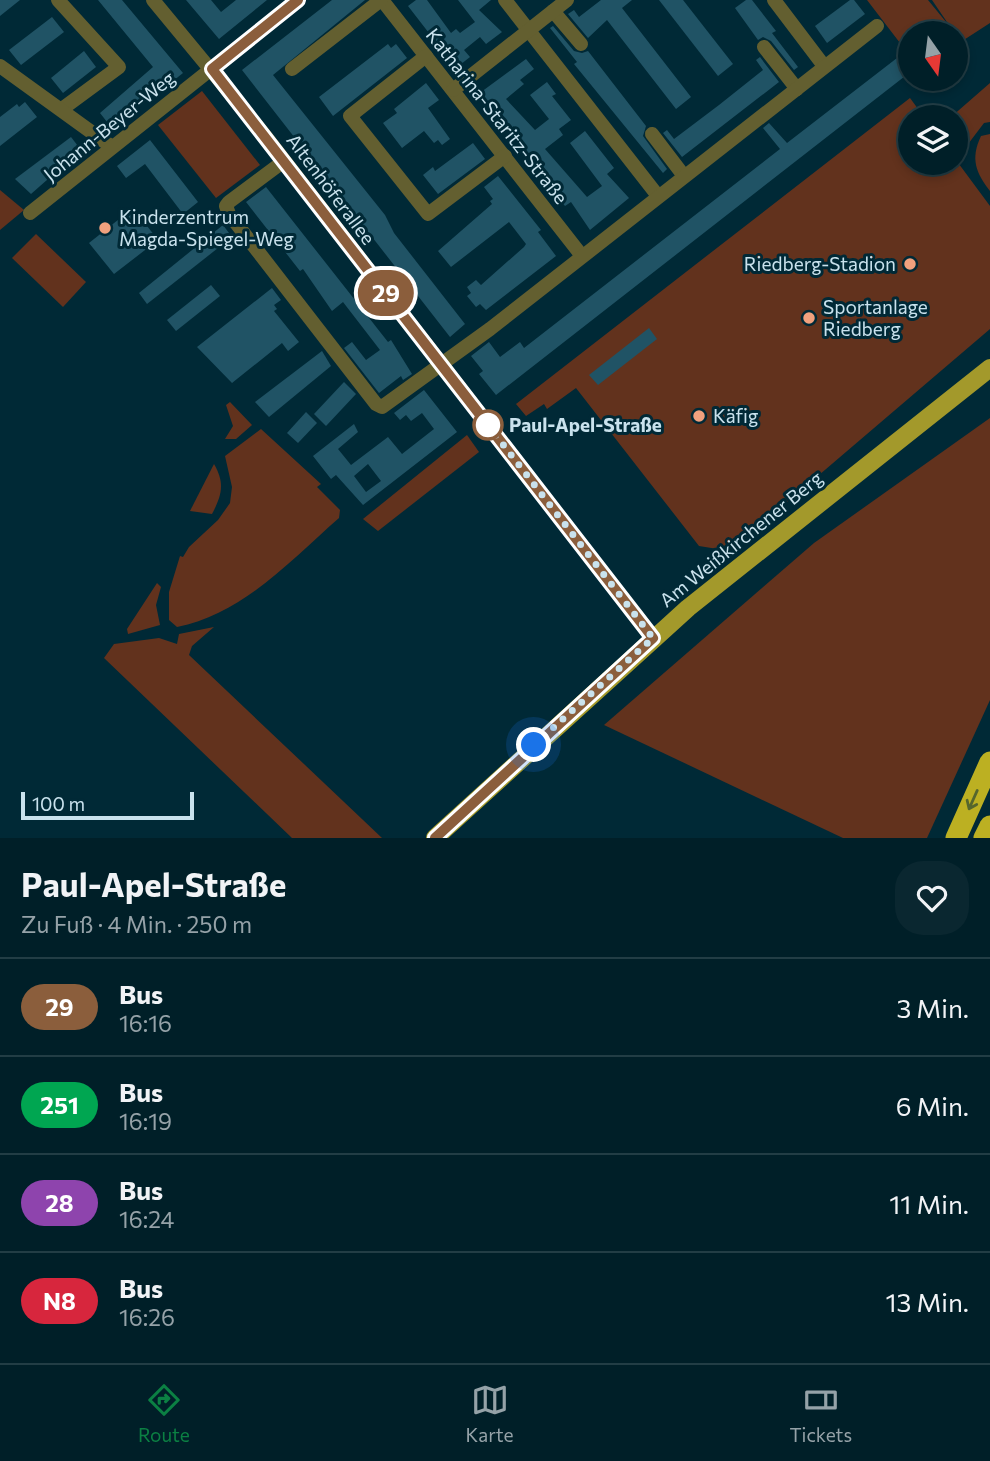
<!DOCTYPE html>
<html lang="de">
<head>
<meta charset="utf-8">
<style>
	body { margin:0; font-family:Commissioner,sans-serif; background:#0a2730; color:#f1f3f6; height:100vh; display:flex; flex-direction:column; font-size:26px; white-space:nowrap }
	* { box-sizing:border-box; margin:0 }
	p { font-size:23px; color:#95a2a8 }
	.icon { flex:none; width:38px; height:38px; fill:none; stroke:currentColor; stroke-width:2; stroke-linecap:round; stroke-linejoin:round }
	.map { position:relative; height:838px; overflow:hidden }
	.details { display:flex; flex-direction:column; background:#001f28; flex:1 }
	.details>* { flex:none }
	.badge { padding:0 14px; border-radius:23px; font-size:24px; line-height:46px }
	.needle { width:46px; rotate:166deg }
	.buttons { position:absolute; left:898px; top:21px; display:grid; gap:14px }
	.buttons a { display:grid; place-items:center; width:70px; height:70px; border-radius:50%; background:#001f28; box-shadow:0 4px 10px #0003,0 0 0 2px #223d45; font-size:35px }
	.scale { position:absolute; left:21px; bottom:18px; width:173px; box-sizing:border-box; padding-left:7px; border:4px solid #c9e2ed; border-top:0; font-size:19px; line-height:24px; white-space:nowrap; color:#c9e2ed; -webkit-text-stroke:5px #002936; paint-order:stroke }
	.you { position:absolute; width:35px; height:35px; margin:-18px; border:5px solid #fff; border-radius:50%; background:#1a73e8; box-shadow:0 0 0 10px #1a73e833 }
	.map>.badge { position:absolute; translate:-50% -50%; box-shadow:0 0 0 4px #fff }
	.round { display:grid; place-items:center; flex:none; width:74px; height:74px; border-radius:28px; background:#0a2730 }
	.head { display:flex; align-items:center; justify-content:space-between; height:119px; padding:0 21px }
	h1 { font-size:33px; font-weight:700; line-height:52px }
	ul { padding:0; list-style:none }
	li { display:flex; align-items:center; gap:21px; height:98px; padding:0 21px; border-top:2px solid #223d45 }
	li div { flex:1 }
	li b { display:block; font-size:26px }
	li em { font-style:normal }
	li .badge { min-width:77px; font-weight:700; text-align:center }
	.tab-bar { display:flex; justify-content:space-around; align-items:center; height:98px; border-top:2px solid #223d45; background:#001f28; font-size:19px; color:#95a2a8 }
	.tab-bar a { display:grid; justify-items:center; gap:4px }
	.tab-bar .on { color:#0b8043 }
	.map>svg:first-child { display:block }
</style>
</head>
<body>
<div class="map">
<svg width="990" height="838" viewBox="0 0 990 838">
	<rect width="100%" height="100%" fill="#002936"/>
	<g fill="#62321d">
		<polygon points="867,0 928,0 951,28 932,0 990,0 990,23 956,45 956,33 910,33 910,56"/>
		<polygon points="990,83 990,122 984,123 956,160 990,206 990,329 730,551 699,546 576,388 547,409 544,404 526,416 516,404 910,98 924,117 910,117 910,163 956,163 956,117 951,117"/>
		<polygon points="202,91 260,165 216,198 158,125"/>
		<path d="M990 134V191C976 173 970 159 981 136Z"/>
		<polygon points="0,190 24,210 0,230"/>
		<polygon points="36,234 86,282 63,307 12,258"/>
		<polygon points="230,402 252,425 236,439 225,439 233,426 226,405"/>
		<polygon points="990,418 990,700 927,838 843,838 604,725 814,543"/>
		<path d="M261 429 321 484 317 487 340 510 339 518C291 560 243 614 177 627L169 620V592L180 556 183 557 189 547 218 520 230 503 232 487 225 456Z"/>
		<polygon points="467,435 479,452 378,531 363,519"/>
		<path d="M214 464C225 483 222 495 212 514L190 511Z"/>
		<polygon points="157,583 161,587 156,605 160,625 128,634 127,629"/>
		<polygon points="214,627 192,646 189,655 382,838 292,838 104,658 114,644 159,638 177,644 179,634"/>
	</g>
	<g fill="#205365" fill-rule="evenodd">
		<polygon points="0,0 20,0 0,16"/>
		<polygon points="98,0 122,0 183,73 173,81 170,79 111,127 100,113 153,67"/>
		<polygon points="186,0 211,0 221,12 236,0 267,0 219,39"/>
		<polygon points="332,0 365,0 273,75 385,215 394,233 465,324 450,337 242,70"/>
		<polygon points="416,0 427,0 451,33 456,29 460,33 475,22 458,0 491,0 479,10 502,32 486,44 480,37 464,50 470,57 456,68 408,6"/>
		<polygon points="601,0 632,0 622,8 691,97 676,109 607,20 588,38 568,14 574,10 579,17"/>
		<polygon points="659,0 683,0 733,64 718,76"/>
		<polygon points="746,0 752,0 776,31 772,33 798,67 794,70 771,41 763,37 758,40 735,8"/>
		<polygon points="850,0 854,0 865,14 827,43 815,26"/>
		<polygon points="52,17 64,32 21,65 9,50"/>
		<polygon points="553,26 574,51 582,53 588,51 646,126 643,136 667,169 663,173 574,64 577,62 550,28"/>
		<polygon points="388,44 391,48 396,44 407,58 333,116 319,97"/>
		<polygon points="84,51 96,67 63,93 51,78"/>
		<polygon points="760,57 779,82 682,157 663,133 667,130 674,139 719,105 763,70 756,60"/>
		<polygon points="897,58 909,73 496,395 479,374 483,371 471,356 489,342 500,357 520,342 524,348 780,149 763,128 769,123 787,143"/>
		<polygon points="526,59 534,69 520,80 524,84 506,99 535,130 549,119 530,95 547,82 556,94 552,96 571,120 559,129 563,135 545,149 587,197 602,186 570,143 585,131 614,168 607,174 629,198 590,230 571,202 565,206 517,146 523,142 514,126 506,132 498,121 503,117 492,103 487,107 477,95"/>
		<polygon points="426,83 439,100 428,108 450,139 442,145 438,140 434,143 424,131 402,148 383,123 397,113 394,109"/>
		<polygon points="25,102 37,117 0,146 0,117 17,104 19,107"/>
		<polygon points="71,137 81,150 31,194 15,179"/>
		<polygon points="150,140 198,202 183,214 145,164 126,178 117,166"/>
		<polygon points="473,143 485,159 438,194 423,175 433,167 435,171"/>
		<polygon points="498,176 541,230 538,232 556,256 486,310 480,304 476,307 467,296 471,293 467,287 476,280 481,285 524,247 526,244 509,222 451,267 438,251 492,204 490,201 493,199 484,187"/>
		<polygon points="266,187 388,342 391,340 412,374 403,380 401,376 379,393 344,348 352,342 366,360 380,350 343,302 332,311 303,269 300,271 246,202"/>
		<polygon points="133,208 158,240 114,274 89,243"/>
		<polygon points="223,225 232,237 147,304 139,293"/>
		<polygon points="211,285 220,296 176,331 167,320"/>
		<polygon points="272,288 281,300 274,305 277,309 274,311 299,342 288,351 282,343 232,383 197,347"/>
		<polygon points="649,328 657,339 598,385 589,375"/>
		<polygon points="322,351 331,366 269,417 255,402"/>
		<polygon points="344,382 356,394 326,426 314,414"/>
		<path d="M424 390 457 432 363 505 336 475 331 479 313 456 354 424 358 432 338 449 351 465 388 437 402 454 434 429 422 413 411 421 406 415 400 420 394 413ZM368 464 381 481 366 492 354 476Z"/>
		<polygon points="306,412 317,423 298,443 287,433"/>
	</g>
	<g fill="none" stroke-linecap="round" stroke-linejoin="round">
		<g stroke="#635f30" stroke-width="14">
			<polyline points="58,0 119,67 62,109"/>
			<polyline points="153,0 267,138 653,638"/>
			<polyline points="382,0 582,256"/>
			<polyline points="505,0 658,196"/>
			<polyline points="774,0 824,66"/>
			<polyline points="553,11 581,44"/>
			<polyline points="764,47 797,89"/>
			<polyline points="426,56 350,116 428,214 505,156"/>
			<polyline points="0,66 112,147"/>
			<polyline points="292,69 381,0"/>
			<polyline points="453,90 567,0"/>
			<polyline points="652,134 684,176"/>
			<polyline points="284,161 229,202 226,206 229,214 376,404 382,407 490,329 877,26"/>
			<polyline points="30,213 298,0"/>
		</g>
		<polyline stroke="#a3992b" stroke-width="18" points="435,838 688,608 990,368"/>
		<g stroke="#bcb022" stroke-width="21">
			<polyline points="956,838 990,762"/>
			<polyline points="984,838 990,826"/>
		</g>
	</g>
	<defs><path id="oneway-shaft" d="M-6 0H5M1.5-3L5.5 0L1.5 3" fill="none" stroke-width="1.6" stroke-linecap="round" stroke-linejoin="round" transform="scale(1.75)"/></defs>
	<use stroke="#55662d" href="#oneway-shaft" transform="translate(973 800) rotate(114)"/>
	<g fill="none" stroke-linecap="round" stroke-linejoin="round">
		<defs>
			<polyline id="line" points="298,0 212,69 653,638 435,838"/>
		</defs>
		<use href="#line" stroke="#fff" stroke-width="16"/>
		<use href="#line" stroke="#8b5e3c" stroke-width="10"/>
		<polyline stroke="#c9e2ed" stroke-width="7" stroke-dasharray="0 12.6" points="488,425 653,638 534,745"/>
	</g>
	<g fill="#f1a17e" stroke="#002936" stroke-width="2.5">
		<circle cx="105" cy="228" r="7"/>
		<circle cx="910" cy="264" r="7"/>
		<circle cx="809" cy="318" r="7"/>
		<circle cx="699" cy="416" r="7"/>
	</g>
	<circle fill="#fff" stroke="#8b5e3c" stroke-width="3.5" cx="488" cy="425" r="14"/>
	<g text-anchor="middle" stroke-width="6" stroke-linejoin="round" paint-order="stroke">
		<g font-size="19" fill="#c9e2ed" stroke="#002936">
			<text transform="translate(497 116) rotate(52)" y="7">Katharina-Staritz-Straße</text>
			<text transform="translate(109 126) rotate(-39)" y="7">Johann-Beyer-Weg</text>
			<text transform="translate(331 189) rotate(53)" y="7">Altenhöferallee</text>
			<text transform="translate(741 539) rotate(-39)" y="7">Am Weißkirchener Berg</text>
		</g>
		<g font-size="19" fill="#c9e2ed" stroke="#002936" text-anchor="start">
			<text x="119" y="224">Kinderzentrum<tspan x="119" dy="22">Magda-Spiegel-Weg</tspan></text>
			<text x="896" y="271" text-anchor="end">Riedberg-Stadion</text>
			<text x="823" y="314">Sportanlage<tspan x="823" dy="22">Riedberg</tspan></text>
			<text x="713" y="423">Käfig</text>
		</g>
		<g font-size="19" font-weight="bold" fill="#c9e2ed" stroke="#002936" text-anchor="start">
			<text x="509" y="432">Paul-Apel-Straße</text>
		</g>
	</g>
</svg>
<div class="buttons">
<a><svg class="needle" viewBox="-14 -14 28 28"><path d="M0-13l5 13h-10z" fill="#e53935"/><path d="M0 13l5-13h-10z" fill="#95a2a8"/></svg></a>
<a><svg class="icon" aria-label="layers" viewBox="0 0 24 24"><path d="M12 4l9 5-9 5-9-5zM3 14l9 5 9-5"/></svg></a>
</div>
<div class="scale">100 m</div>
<div class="you" style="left:534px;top:745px"></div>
<b class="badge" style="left:386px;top:293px;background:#8b5e3c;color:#fff">29</b>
</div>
<section class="details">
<div class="head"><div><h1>Paul-Apel-Straße</h1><p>Zu Fuß · 4 Min. · 250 m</p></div><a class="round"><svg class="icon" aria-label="heart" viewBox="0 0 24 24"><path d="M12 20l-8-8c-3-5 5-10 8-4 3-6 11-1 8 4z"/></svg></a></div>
<ul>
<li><span class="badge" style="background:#8b5e3c;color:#fff">29</span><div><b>Bus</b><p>16:16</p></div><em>3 Min.</em></li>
<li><span class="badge" style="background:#00a651;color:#fff">251</span><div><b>Bus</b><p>16:19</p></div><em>6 Min.</em></li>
<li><span class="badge" style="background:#8e44ad;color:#fff">28</span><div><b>Bus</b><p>16:24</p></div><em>11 Min.</em></li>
<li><span class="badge" style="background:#d7263d;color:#fff">N8</span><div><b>Bus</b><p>16:26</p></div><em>13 Min.</em></li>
</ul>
</section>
<nav class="tab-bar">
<a class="on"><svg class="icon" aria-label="directions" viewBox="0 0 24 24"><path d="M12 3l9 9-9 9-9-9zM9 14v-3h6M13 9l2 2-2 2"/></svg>Route</a>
<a><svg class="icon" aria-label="map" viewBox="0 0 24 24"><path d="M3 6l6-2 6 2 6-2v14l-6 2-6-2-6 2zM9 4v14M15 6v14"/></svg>Karte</a>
<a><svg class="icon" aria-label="tickets" viewBox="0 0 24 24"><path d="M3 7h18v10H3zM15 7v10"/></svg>Tickets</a>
</nav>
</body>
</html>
